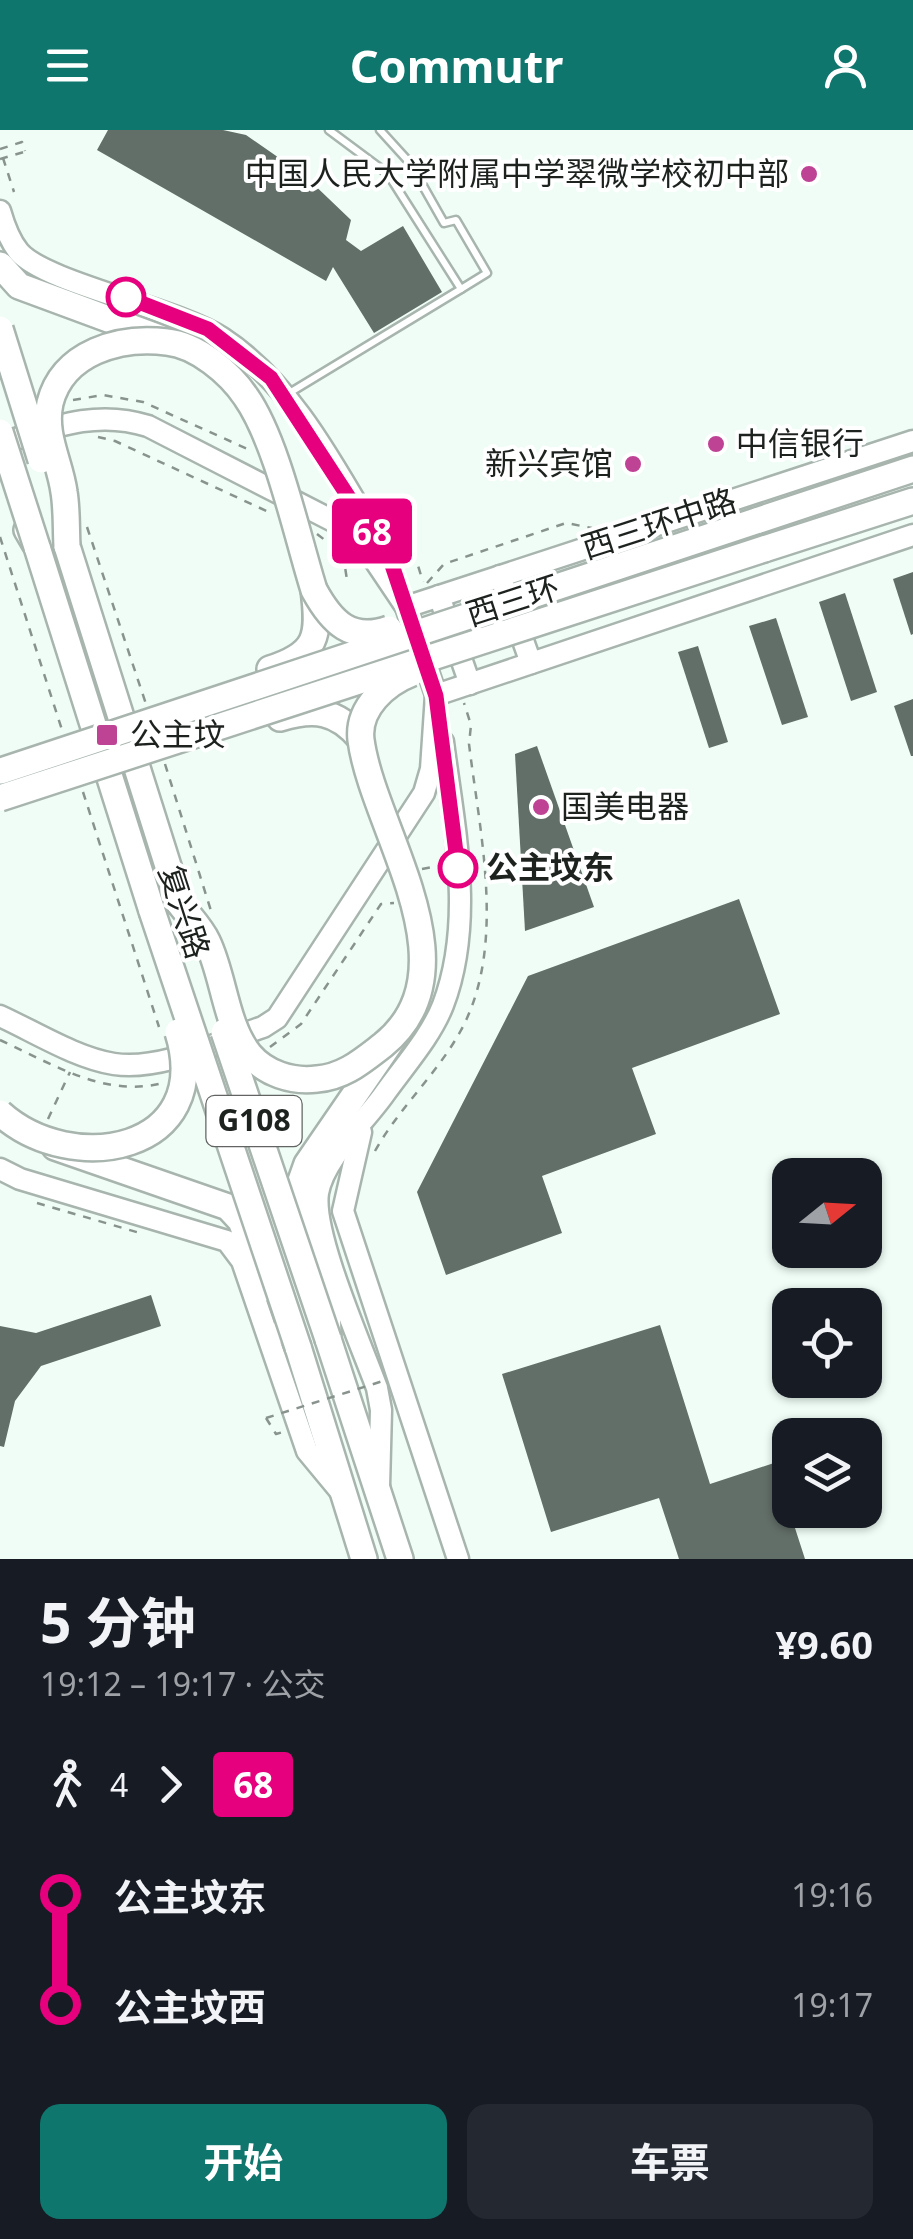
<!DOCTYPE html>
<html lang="zh">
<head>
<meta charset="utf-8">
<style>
	body { margin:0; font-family:"Noto Sans","Noto Sans SC",sans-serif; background:#242831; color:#f1f3f6; height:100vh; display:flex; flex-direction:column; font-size:38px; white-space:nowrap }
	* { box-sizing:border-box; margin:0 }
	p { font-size:32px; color:#9ea1a6 }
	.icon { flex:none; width:55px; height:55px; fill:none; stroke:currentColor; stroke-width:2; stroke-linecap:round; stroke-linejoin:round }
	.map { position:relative; height:1429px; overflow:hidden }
	.details { display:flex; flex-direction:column; background:#171b24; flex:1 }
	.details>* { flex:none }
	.badge { padding:0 20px; border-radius:8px; font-size:35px; line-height:65px }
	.needle { width:65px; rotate:72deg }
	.tools { position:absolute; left:772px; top:1028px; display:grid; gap:20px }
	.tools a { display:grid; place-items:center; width:110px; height:110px; border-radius:20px; background:#171b24; box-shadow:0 2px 8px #0004; font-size:50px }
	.map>.badge { position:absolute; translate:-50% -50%; box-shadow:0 0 0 5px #fff }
	.legs { display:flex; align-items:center; gap:15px; height:110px; padding:0 40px; font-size:32px }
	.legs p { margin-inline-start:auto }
	.overview { display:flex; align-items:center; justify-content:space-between; height:170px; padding:0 40px }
	h1 { font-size:55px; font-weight:700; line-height:75px }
	.button { display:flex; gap:20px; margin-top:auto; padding:20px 40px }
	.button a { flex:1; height:115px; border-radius:20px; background:#0f766e; color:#fff; font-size:40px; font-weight:700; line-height:115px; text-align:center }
	.button a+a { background:#242831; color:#f1f3f6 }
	ul { padding:0 40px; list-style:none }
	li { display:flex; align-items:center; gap:35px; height:110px; font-size:38px }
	li i { display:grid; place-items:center; width:15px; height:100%; margin:0 12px; background:currentColor }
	li i::after { content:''; width:25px; height:25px; margin:-12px; border:8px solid; border-radius:50%; background:#171b24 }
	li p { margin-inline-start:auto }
	li:first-child i { background:linear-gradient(#0000 50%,currentColor 0) }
	li:last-child i { background:linear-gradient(currentColor 50%,#0000 0) }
	header { display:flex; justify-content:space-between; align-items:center; height:130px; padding:0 40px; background:#0f766e; color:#fff; font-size:45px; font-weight:700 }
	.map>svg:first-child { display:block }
</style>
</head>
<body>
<header><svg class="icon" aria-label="menu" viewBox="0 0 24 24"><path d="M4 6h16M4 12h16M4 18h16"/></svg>Commutr<svg class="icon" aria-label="person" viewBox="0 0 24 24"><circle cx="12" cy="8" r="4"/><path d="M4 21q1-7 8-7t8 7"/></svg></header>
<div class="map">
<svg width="913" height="1429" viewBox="0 0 913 1429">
	<rect width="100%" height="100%" fill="#effdf6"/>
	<g fill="#626e68">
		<polygon points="108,0 223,0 246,5 305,46 351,90 346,110 361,121 403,96 442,162 374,203 333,137 326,151 97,20"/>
		<polygon points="913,442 913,504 911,505 893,449"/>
		<polygon points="845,463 877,562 851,571 819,472"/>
		<polygon points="776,488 808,587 782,595 749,496"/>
		<polygon points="698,516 728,612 709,618 678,522"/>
		<polygon points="913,569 913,626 911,626 894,576"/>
		<polygon points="537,616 594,777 525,801 515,624"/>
		<polygon points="739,769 780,884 632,938 656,1004 542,1046 562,1103 446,1145 417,1062 528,846"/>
		<polygon points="151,1165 161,1196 41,1236 15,1271 4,1317 0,1316 0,1196 36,1203"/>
		<polygon points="660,1195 710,1354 774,1333 805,1429 679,1429 659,1368 551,1402 502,1244"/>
	</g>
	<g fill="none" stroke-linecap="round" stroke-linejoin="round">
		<defs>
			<g id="lane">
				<polyline points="380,0 410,33 444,93 456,90 487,143 461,159"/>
				<polyline points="286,265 461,159 388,44 329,0"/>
			</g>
			<g id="secondary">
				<path d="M0 81C4 95 9 110 19 122 46 153 176 178 222 208 300 259 343 355 391 432"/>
				<path d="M0 314C51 298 95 279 148 296L339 394 369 422 406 477 436 565 431 639 424 663 277 888 263 897C218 912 162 941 114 934 76 928 35 902 0 886"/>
				<polyline points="500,446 531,533"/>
				<polyline points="439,466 470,554"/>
				<polyline points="406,477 913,311"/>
				<polyline points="436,565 913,405"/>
				<polyline points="361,1002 343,1081 458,1429"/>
				<polyline points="0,1039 20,1049 227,1111 242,1131 307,1321 341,1362"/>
				<path d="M379 1356 381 1280 377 1258C361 1214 312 1104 318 1063 324 1028 365 992 385 963 405 935 431 906 443 875 475 791 454 697 443 612"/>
			</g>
			<g id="highway">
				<polyline points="0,135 19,156 165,210"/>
				<polyline points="756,391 913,339"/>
				<polyline points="27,400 37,417 152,781"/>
				<polyline points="67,416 180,774"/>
				<polyline points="764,419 913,371"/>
				<path d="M270 539C317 524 320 507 314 460"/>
				<path d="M280 588C314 578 336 580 360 608"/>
				<polyline points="397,903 307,1034 296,1065 327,1166 328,1209 400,1429"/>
				<polyline points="55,1017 228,1077 241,1091 266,1158"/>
				<polyline points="286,1198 298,1217 364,1429"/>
			</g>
		</defs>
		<use href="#lane" stroke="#a8b5ae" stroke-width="11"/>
		<use href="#secondary" stroke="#a8b5ae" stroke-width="25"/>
		<use href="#highway" stroke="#a8b5ae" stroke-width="30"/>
		<g stroke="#89938e" stroke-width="2.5" stroke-dasharray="8 8" stroke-linecap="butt">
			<polyline points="0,19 22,12 25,21"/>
			<polyline points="3,28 14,62"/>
			<polyline points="0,29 24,22"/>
			<polyline points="73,270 103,265 143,272 252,321"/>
			<polyline points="98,307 115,311 273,384"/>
			<polyline points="87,397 146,574"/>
			<polyline points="317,404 343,424 347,450"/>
			<polyline points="0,407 63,603"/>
			<polyline points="408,428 416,429 423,452"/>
			<polyline points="427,453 444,434 566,393 592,398"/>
			<polyline points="165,634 212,784"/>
			<polyline points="83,662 159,897"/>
			<polyline points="422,739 444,735"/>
			<path d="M0 910C53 934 104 968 163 953"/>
			<polyline points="270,917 301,894 381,774 394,773"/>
			<polyline points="48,989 70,942"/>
			<path d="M375 1021C399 978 436 945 460 902 507 818 480 705 469 614L471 595 464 573"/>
			<polyline points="37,1073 140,1103"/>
			<polyline points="266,1288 276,1304 283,1302"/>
		</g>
		<use href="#lane" stroke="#fff" stroke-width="6"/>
		<use href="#secondary" stroke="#fff" stroke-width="20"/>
		<use href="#highway" stroke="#fff" stroke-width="25"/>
		<defs>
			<g id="highway-bridge">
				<polyline points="0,199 41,330"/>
				<polyline points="0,302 37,417"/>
				<path d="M67 416C66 398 67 380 64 362 60 332 43 305 50 273 63 222 120 206 167 212 197 215 230 243 246 267 277 311 297 406 314 460 332 493 351 512 389 499"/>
				<polyline points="1,641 756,391"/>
				<polyline points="0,668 764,419"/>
				<path d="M180 774C189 786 201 798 207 811 224 846 225 893 249 924 266 944 292 952 317 949 344 947 362 931 383 915 478 838 373 700 361 610 357 578 386 553 412 543"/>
				<polyline points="152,781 298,1217"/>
				<polyline points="224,902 328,1209"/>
				<path d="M0 983C72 1048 215 1022 178 902"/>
			</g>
		</defs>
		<use href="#highway-bridge" stroke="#a8b5ae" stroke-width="30" stroke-linecap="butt"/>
		<polyline stroke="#89938e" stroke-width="2.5" stroke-dasharray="8 8" stroke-linecap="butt" points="266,1288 386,1250"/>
		<use href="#highway-bridge" stroke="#fff" stroke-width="25"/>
	</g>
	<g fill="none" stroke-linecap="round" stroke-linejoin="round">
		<defs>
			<polyline id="line-1" points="126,167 208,199 271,248 391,432 436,566 458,738"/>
		</defs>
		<use href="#line-1" stroke="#fff" stroke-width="22"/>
		<use href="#line-1" stroke="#e6007e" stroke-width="15"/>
	</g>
	<g fill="#be4394" stroke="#fff" stroke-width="4">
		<circle cx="809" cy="44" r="10"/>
		<circle cx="716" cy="314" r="10"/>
		<circle cx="633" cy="334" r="10"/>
		<rect x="95" y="593" width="24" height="24" rx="5"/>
		<circle cx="541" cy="677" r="10"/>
	</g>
	<g fill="#fff" stroke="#e6007e" stroke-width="5">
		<circle cx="126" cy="167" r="18"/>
		<circle cx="458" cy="738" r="18"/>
	</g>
	<g text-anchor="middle" stroke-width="8" stroke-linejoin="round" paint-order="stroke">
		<rect fill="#fff" stroke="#616462" stroke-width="2.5" x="206.5" y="966" width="95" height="50" rx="8"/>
		<g font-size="30" font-weight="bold" fill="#1d221f">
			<text x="254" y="1001">G108</text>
		</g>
		<g font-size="32" fill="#1d221f" stroke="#fff" text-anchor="start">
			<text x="789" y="55" text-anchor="end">中国人民大学附属中学翠微学校初中部</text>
			<text x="736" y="325">中信银行</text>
			<text x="613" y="345" text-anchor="end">新兴宾馆</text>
			<text x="130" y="616">公主坟</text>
			<text x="561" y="688">国美电器</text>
		</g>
		<g font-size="32" fill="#1d221f" stroke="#fff">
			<text transform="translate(659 394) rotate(-18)" y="11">西三环中路</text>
			<text transform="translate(513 471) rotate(-18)" y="11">西三环</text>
			<text transform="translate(184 782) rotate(72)" y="11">复兴路</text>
		</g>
		<g font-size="32" font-weight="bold" fill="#1d221f" stroke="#fff" text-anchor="start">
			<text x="486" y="749">公主坟东</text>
		</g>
	</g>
</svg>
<div class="tools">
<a><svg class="needle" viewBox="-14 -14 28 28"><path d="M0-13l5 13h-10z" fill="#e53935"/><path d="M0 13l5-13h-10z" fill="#9ea1a6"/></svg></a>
<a><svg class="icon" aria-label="locate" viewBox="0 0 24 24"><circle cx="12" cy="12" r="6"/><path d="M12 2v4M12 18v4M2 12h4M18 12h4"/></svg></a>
<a><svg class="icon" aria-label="layers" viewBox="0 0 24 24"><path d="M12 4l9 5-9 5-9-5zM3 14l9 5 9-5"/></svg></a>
</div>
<b class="badge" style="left:372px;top:401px;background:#e6007e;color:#fff">68</b>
</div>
<section class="details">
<div class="overview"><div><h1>5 分钟</h1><p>19:12 – 19:17 · 公交</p></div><b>¥9.60</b></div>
<div class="legs"><svg class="icon" aria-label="walk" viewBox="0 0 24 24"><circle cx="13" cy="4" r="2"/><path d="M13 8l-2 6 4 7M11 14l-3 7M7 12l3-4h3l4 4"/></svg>4<svg class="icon" aria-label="forward" viewBox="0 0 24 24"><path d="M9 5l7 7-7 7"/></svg><b class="badge" style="background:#e6007e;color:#fff">68</b></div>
<ul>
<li><i style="color:#e6007e"></i><b>公主坟东</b><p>19:16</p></li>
<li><i style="color:#e6007e"></i><b>公主坟西</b><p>19:17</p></li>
</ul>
<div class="button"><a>开始</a><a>车票</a></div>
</section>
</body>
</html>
